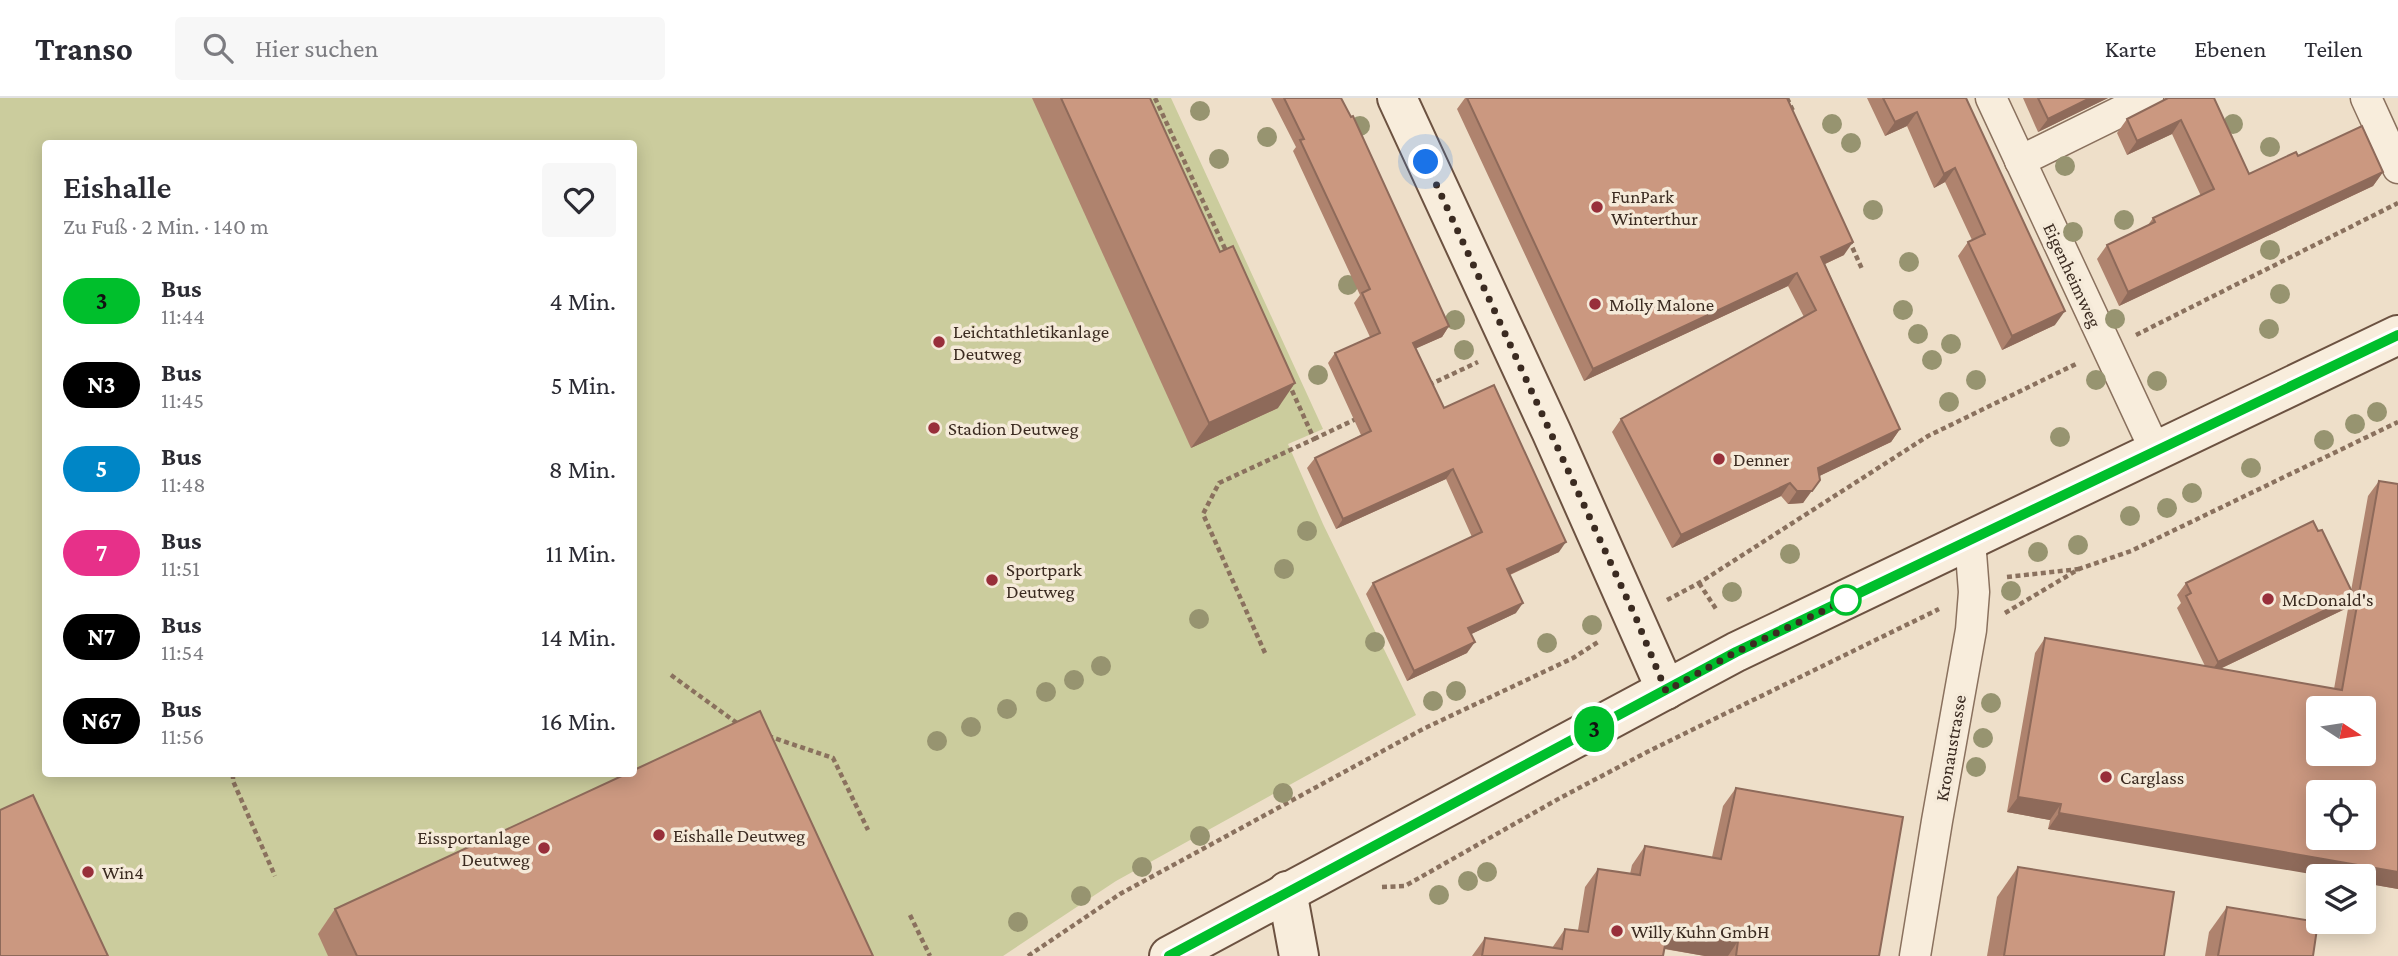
<!DOCTYPE html>
<html lang="de">
<head>
<meta charset="utf-8">
<style>
	body { margin:0; font-family:"Crimson Pro",serif; background:#f7f7f7; color:#2b2b33; height:100vh; display:flex; flex-direction:column; font-size:26px; white-space:nowrap }
	* { box-sizing:border-box; margin:0 }
	p { font-size:23px; color:#7c7c81 }
	.icon { flex:none; width:38px; height:38px; fill:none; stroke:currentColor; stroke-width:2; stroke-linecap:round; stroke-linejoin:round }
	.map { position:relative; flex:1; overflow:hidden }
	.drawer { position:absolute; left:42px; top:42px; width:595px; height:637px; display:flex; flex-direction:column; background:#fff; border-radius:7px; box-shadow:0 4px 18px #0003 }
	.drawer>* { flex:none }
	.badge { padding:0 14px; border-radius:23px; font-size:24px; line-height:46px }
	.needle { width:46px; rotate:102deg }
	.fabs { position:absolute; left:2306px; top:598px; display:grid; gap:14px }
	.fabs a { display:grid; place-items:center; width:70px; height:70px; border-radius:7px; background:#fff; box-shadow:0 4px 18px #0003; font-size:35px }
	.you { position:absolute; width:35px; height:35px; margin:-18px; border:5px solid #fff; border-radius:50%; background:#1a73e8; box-shadow:0 0 0 10px #1a73e833 }
	.map>.badge { position:absolute; translate:-50% -50%; box-shadow:0 0 0 4px #fff }
	.round { display:grid; place-items:center; flex:none; width:74px; height:74px; border-radius:7px; background:#f7f7f7 }
	.summary { display:flex; align-items:center; justify-content:space-between; height:119px; padding:0 21px }
	h1 { font-size:33px; font-weight:600; line-height:52px }
	ul { padding:0; list-style:none }
	li { display:flex; align-items:center; gap:21px; height:84px; padding:0 21px }
	li div { flex:1 }
	li b { display:block; font-size:26px }
	li em { font-style:normal }
	li .badge { min-width:77px; font-weight:700; text-align:center }
	header { display:flex; align-items:center; gap:42px; box-sizing:border-box; height:98px; padding:0 35px; background:#fff; border-bottom:2px solid #e1e1e2 }
	header strong { font-size:33px }
	nav { display:flex; gap:38px; margin-inline-start:auto; font-size:24px }
	.search { width:490px; height:63px; background:#f7f7f7; display:flex; align-items:center; gap:18px; box-sizing:border-box; padding:0 24px; border-radius:7px; color:#7c7c81; font-size:26px }
	.map>svg:first-child { display:block }
</style>
</head>
<body>
<header>
<strong>Transo</strong>
<div class="search"><svg class="icon" aria-label="search" viewBox="0 0 24 24"><circle cx="10" cy="10" r="6"/><path d="M15 15l6 6"/></svg>Hier suchen</div>
<nav><a>Karte</a><a>Ebenen</a><a>Teilen</a></nav>
</header>
<div class="map">
<svg width="2398" height="858" viewBox="0 0 2398 858">
	<rect width="100%" height="100%" fill="#eedfc9"/>
	<path fill="#cbcc9d" fill-rule="evenodd" d="M0 0H1171L1323 331 1288 346 1323 426 1416 617 1116 783 1003 858H0ZM46 46H634V676H46Z"/>
	<g fill="none" stroke-linecap="round" stroke-linejoin="round">
		<defs>
			<g id="street">
				<polyline points="1991,0 2156,354"/>
				<polyline points="2366,0 2398,70"/>
				<polyline points="2020,63 2148,0"/>
				<polyline points="1915,858 1937,723 1971,532 1974,494 1970,442"/>
			</g>
			<g id="secondary">
				<polyline points="1397,0 1551,333 1666,592"/>
				<polyline points="1287,793 1299,858"/>
				<polyline points="1169,858 1736,554 2398,237"/>
			</g>
		</defs>
		<use href="#street" stroke="#8a715e" stroke-width="33"/>
		<use href="#secondary" stroke="#6c5241" stroke-width="42"/>
		<g stroke="#8a715e" stroke-width="4.5" stroke-dasharray="5 3.5" stroke-linecap="butt">
			<polyline points="1155,0 1227,155"/>
			<polyline points="1787,0 1794,15"/>
			<polyline points="1849,142 1862,171"/>
			<polyline points="2136,237 2398,105"/>
			<polyline points="1429,287 1478,264"/>
			<polyline points="1314,341 1358,320"/>
			<polyline points="2007,479 2079,471"/>
			<polyline points="1699,485 1716,511"/>
			<polyline points="1667,502 1699,485 1928,338 2078,265"/>
			<polyline points="2005,515 2079,471 2131,453 2398,324"/>
			<polyline points="1265,555 1203,416 1219,385 1314,341 1289,286"/>
			<polyline points="671,577 741,628"/>
			<polyline points="768,638 833,660 868,732"/>
			<polyline points="233,676 233,683 275,778"/>
			<polyline points="1382,789 1405,788 1560,700 1651,652 1939,511"/>
			<polyline points="910,817 930,858"/>
			<polyline points="1028,858 1120,796 1423,631 1573,560 1598,544"/>
		</g>
		<use href="#street" stroke="#f8eddc" stroke-width="30"/>
		<use href="#secondary" stroke="#f8eddc" stroke-width="38"/>
	</g>
	<g fill="#979470">
		<circle cx="1200" cy="13" r="10"/>
		<circle cx="1832" cy="26" r="10"/>
		<circle cx="2233" cy="26" r="10"/>
		<circle cx="1360" cy="28" r="10"/>
		<circle cx="1267" cy="39" r="10"/>
		<circle cx="1851" cy="45" r="10"/>
		<circle cx="2270" cy="49" r="10"/>
		<circle cx="1219" cy="61" r="10"/>
		<circle cx="2065" cy="68" r="10"/>
		<circle cx="1873" cy="112" r="10"/>
		<circle cx="2124" cy="122" r="10"/>
		<circle cx="2073" cy="134" r="10"/>
		<circle cx="2270" cy="152" r="10"/>
		<circle cx="1909" cy="164" r="10"/>
		<circle cx="1348" cy="187" r="10"/>
		<circle cx="2280" cy="196" r="10"/>
		<circle cx="1903" cy="212" r="10"/>
		<circle cx="2115" cy="221" r="10"/>
		<circle cx="1455" cy="222" r="10"/>
		<circle cx="2269" cy="231" r="10"/>
		<circle cx="1918" cy="236" r="10"/>
		<circle cx="1951" cy="246" r="10"/>
		<circle cx="1464" cy="252" r="10"/>
		<circle cx="1932" cy="262" r="10"/>
		<circle cx="1318" cy="277" r="10"/>
		<circle cx="1976" cy="282" r="10"/>
		<circle cx="2096" cy="282" r="10"/>
		<circle cx="2157" cy="283" r="10"/>
		<circle cx="1949" cy="304" r="10"/>
		<circle cx="2377" cy="314" r="10"/>
		<circle cx="2355" cy="326" r="10"/>
		<circle cx="2060" cy="339" r="10"/>
		<circle cx="2324" cy="342" r="10"/>
		<circle cx="2251" cy="370" r="10"/>
		<circle cx="2192" cy="395" r="10"/>
		<circle cx="2167" cy="410" r="10"/>
		<circle cx="2130" cy="418" r="10"/>
		<circle cx="1307" cy="433" r="10"/>
		<circle cx="2078" cy="447" r="10"/>
		<circle cx="2038" cy="454" r="10"/>
		<circle cx="1790" cy="456" r="10"/>
		<circle cx="1284" cy="471" r="10"/>
		<circle cx="2011" cy="493" r="10"/>
		<circle cx="1732" cy="494" r="10"/>
		<circle cx="1199" cy="521" r="10"/>
		<circle cx="1592" cy="527" r="10"/>
		<circle cx="1375" cy="544" r="10"/>
		<circle cx="1547" cy="545" r="10"/>
		<circle cx="1101" cy="568" r="10"/>
		<circle cx="1074" cy="582" r="10"/>
		<circle cx="1456" cy="593" r="10"/>
		<circle cx="1046" cy="594" r="10"/>
		<circle cx="1433" cy="603" r="10"/>
		<circle cx="1991" cy="605" r="10"/>
		<circle cx="1007" cy="611" r="10"/>
		<circle cx="971" cy="629" r="10"/>
		<circle cx="1983" cy="640" r="10"/>
		<circle cx="937" cy="643" r="10"/>
		<circle cx="1976" cy="669" r="10"/>
		<circle cx="1283" cy="695" r="10"/>
		<circle cx="1200" cy="738" r="10"/>
		<circle cx="1142" cy="769" r="10"/>
		<circle cx="1487" cy="774" r="10"/>
		<circle cx="1468" cy="783" r="10"/>
		<circle cx="1439" cy="797" r="10"/>
		<circle cx="1081" cy="798" r="10"/>
		<circle cx="1018" cy="824" r="10"/>
	</g>
	<g fill="#af836e" fill-rule="evenodd">
		<polygon points="1032,0 1150,0 1220,154 1278,310 1191,350"/>
		<polygon points="1271,0 1341,0 1449,228 1442,239 1416,250 1444,310 1559,454 1510,477 1516,515 1471,536 1467,555 1407,583 1366,496 1373,485 1472,439 1446,381 1336,431 1307,370 1315,360 1361,337 1328,265 1335,255 1370,239 1354,205 1360,197 1293,53 1296,49"/>
		<polygon points="1465,0 1787,0 1844,157 1825,166 1900,331 1891,344 1819,378 1803,405 1788,406 1781,398 1672,450 1612,334 1621,321 1804,219 1788,188 1584,283 1457,11"/>
		<polygon points="1867,0 1966,0 2055,227 2002,252 1958,158 1968,144 1972,142 1945,84 1934,90 1907,28 1885,38"/>
		<polygon points="2023,0 2108,0 2038,34"/>
		<polygon points="2165,0 2214,0 2249,76 2298,58 2383,74 2373,88 2119,208 2097,161 2107,147 2148,127 2153,120 2201,98 2172,36 2127,57 2117,35 2127,21 2165,2"/>
		<path d="M2379 383 2398 791 2364 785V779L2048 731 2050 722 2007 714 2035 555 2045 540 2205 568 2177 510 2181 505 2177 497 2186 485 2318 433 2351 493 2368 398ZM2349 505 2334 591 2220 571 2345 511Z"/>
		<polygon points="1736,690 1879,858 1705,858 1664,851 1663,858 1472,858 1485,840 1552,850 1565,831 1578,832 1585,789 1598,771 1630,776 1632,767 1645,748 1712,759 1723,708"/>
		<polygon points="2018,769 2164,858 1987,858 1997,799"/>
		<polygon points="2227,809 2313,858 2205,858 2209,834"/>
		<polygon points="335,811 873,858 328,858 318,836"/>
	</g>
	<g fill="#8e6a5a">
		<polygon points="2090,0 2108,0 2038,34 2048,21"/>
		<polygon points="1917,14 1907,28 1885,38 1895,24"/>
		<polygon points="2181,22 2172,36 2127,57 2137,43"/>
		<polygon points="1955,70 1945,84 1934,90 1944,76"/>
		<polygon points="2383,74 2373,88 2119,208 2128,194"/>
		<polygon points="1853,144 1844,157 1812,172 1821,159"/>
		<polygon points="1797,175 1788,188 1584,283 1593,271"/>
		<polygon points="2065,213 2055,227 2002,252 2012,238"/>
		<polygon points="1449,228 1442,239 1406,255 1413,245"/>
		<polygon points="1295,285 1278,310 1191,350 1209,325"/>
		<polygon points="1900,331 1891,344 1809,383 1818,370"/>
		<polygon points="1453,371 1446,381 1336,431 1343,421"/>
		<polygon points="1820,382 1803,405 1788,406 1797,393"/>
		<polygon points="1790,385 1781,398 1672,450 1681,437"/>
		<polygon points="1566,444 1559,454 1500,481 1507,471"/>
		<polygon points="2354,498 2345,511 2209,576 2218,564"/>
		<polygon points="1523,505 1516,515 1461,541 1468,530"/>
		<polygon points="1475,544 1467,555 1407,583 1414,573"/>
		<polygon points="2018,699 2061,706 2050,722 2007,714"/>
		<polygon points="2059,715 2398,774 2398,791 2364,785 2364,779 2328,779 2048,731"/>
		<polygon points="1668,831 1738,843 1728,858 1705,858 1655,849"/>
	</g>
	<g fill="#cb9880" stroke="#8e6a5a" stroke-width="2" fill-rule="evenodd">
		<polygon points="1061,0 1150,0 1220,154 1233,148 1295,285 1209,325"/>
		<polygon points="1284,0 1341,0 1351,19 1353,18 1449,228 1413,245 1444,310 1494,287 1566,444 1507,471 1523,505 1468,530 1475,544 1414,573 1373,485 1482,434 1453,371 1343,421 1315,360 1371,333 1335,255 1380,235 1362,195 1370,191 1300,42 1304,41"/>
		<polygon points="1467,0 1787,0 1853,144 1821,159 1900,331 1818,370 1820,382 1812,393 1797,393 1790,385 1681,437 1621,321 1816,212 1797,175 1593,271"/>
		<polygon points="1883,0 1966,0 2065,213 2012,238 1968,144 1985,136 1955,70 1944,76 1917,14 1895,24"/>
		<polygon points="2038,0 2090,0 2048,21"/>
		<polygon points="2168,0 2214,0 2249,76 2296,54 2298,58 2362,28 2383,74 2128,194 2107,147 2155,124 2153,120 2214,91 2181,22 2137,43 2127,21"/>
		<path d="M2379 383 2398 386V774L2059 715 2061 706 2018 699 2045 540 2342 592ZM2319 611H2364V656H2319ZM2319 695H2364V740H2319Z"/>
		<polygon points="2313,423 2318,433 2322,432 2354,498 2218,564 2186,498 2191,495 2186,485"/>
		<polygon points="760,613 873,858 357,858 335,811 626,676 634,676 634,672"/>
		<polygon points="1736,690 1903,719 1879,858 1736,858 1738,843 1668,831 1663,858 1482,858 1485,840 1562,851 1565,831 1588,834 1598,771 1640,777 1645,748 1721,761"/>
		<polygon points="33,697 108,858 0,858 0,712"/>
		<polygon points="2018,769 2174,794 2164,858 2004,858"/>
		<polygon points="2227,809 2318,824 2313,858 2218,858"/>
	</g>
	<g fill="none" stroke-linecap="round" stroke-linejoin="round">
		<defs>
			<polyline id="line" points="1169,858 1736,554 2398,237"/>
		</defs>
		<use href="#line" stroke="#fff" stroke-width="16"/>
		<use href="#line" stroke="#00bf2c" stroke-width="10"/>
		<polyline stroke="#3b2b21" stroke-width="7" stroke-dasharray="0 12.6" points="1426,64 1636,520 1666,593 1736,554 1846,502"/>
	</g>
	<g fill="#982f3a" stroke="#f5ead9" stroke-width="2.5">
		<circle cx="1597" cy="109" r="7"/>
		<circle cx="1595" cy="206" r="7"/>
		<circle cx="939" cy="244" r="7"/>
		<circle cx="934" cy="330" r="7"/>
		<circle cx="1719" cy="361" r="7"/>
		<circle cx="992" cy="482" r="7"/>
		<circle cx="2268" cy="501" r="7"/>
		<circle cx="2106" cy="679" r="7"/>
		<circle cx="659" cy="737" r="7"/>
		<circle cx="544" cy="750" r="7"/>
		<circle cx="88" cy="774" r="7"/>
		<circle cx="1617" cy="833" r="7"/>
	</g>
	<circle fill="#fff" stroke="#00bf2c" stroke-width="3.5" cx="1846" cy="502" r="14"/>
	<g text-anchor="middle" stroke-width="7" stroke-linejoin="round" paint-order="stroke">
		<g font-size="19" fill="#3b2b21" stroke="#f5ead9" text-anchor="start">
			<text x="1611" y="105">FunPark<tspan x="1611" dy="22">Winterthur</tspan></text>
			<text x="1609" y="213">Molly Malone</text>
			<text x="953" y="240">Leichtathletikanlage<tspan x="953" dy="22">Deutweg</tspan></text>
			<text x="948" y="337">Stadion Deutweg</text>
			<text x="1733" y="368">Denner</text>
			<text x="1006" y="478">Sportpark<tspan x="1006" dy="22">Deutweg</tspan></text>
			<text x="2282" y="508">McDonald's</text>
			<text x="2120" y="686">Carglass</text>
			<text x="673" y="744">Eishalle Deutweg</text>
			<text x="530" y="746" text-anchor="end">Eissportanlage<tspan x="530" dy="22">Deutweg</tspan></text>
			<text x="102" y="781">Win4</text>
			<text x="1631" y="840">Willy Kuhn GmbH</text>
		</g>
		<g font-size="19" fill="#3b2b21" stroke="#f5ead9">
			<text transform="translate(2073 177) rotate(65)" y="7">Eigenheimweg</text>
			<text transform="translate(1950 650) rotate(-80)" y="7">Kronaustrasse</text>
		</g>
	</g>
</svg>
<div class="fabs">
<a><svg class="needle" viewBox="-14 -14 28 28"><path d="M0-13l5 13h-10z" fill="#e53935"/><path d="M0 13l5-13h-10z" fill="#7c7c81"/></svg></a>
<a><svg class="icon" aria-label="locate" viewBox="0 0 24 24"><circle cx="12" cy="12" r="6"/><path d="M12 2v4M12 18v4M2 12h4M18 12h4"/></svg></a>
<a><svg class="icon" aria-label="layers" viewBox="0 0 24 24"><path d="M12 4l9 5-9 5-9-5zM3 14l9 5 9-5"/></svg></a>
</div>
<div class="you" style="left:1426px;top:64px"></div>
<b class="badge" style="left:1594px;top:631px;background:#00bf2c;color:#111">3</b>
<section class="drawer">
<div class="summary"><div><h1>Eishalle</h1><p>Zu Fuß · 2 Min. · 140 m</p></div><a class="round"><svg class="icon" aria-label="heart" viewBox="0 0 24 24"><path d="M12 20l-8-8c-3-5 5-10 8-4 3-6 11-1 8 4z"/></svg></a></div>
<ul>
<li><span class="badge" style="background:#00bf2c;color:#111">3</span><div><b>Bus</b><p>11:44</p></div><em>4 Min.</em></li>
<li><span class="badge" style="background:#000;color:#fff">N3</span><div><b>Bus</b><p>11:45</p></div><em>5 Min.</em></li>
<li><span class="badge" style="background:#0086c6;color:#fff">5</span><div><b>Bus</b><p>11:48</p></div><em>8 Min.</em></li>
<li><span class="badge" style="background:#e73089;color:#fff">7</span><div><b>Bus</b><p>11:51</p></div><em>11 Min.</em></li>
<li><span class="badge" style="background:#000;color:#fff">N7</span><div><b>Bus</b><p>11:54</p></div><em>14 Min.</em></li>
<li><span class="badge" style="background:#000;color:#fff">N67</span><div><b>Bus</b><p>11:56</p></div><em>16 Min.</em></li>
</ul>
</section>
</div>
</body>
</html>
